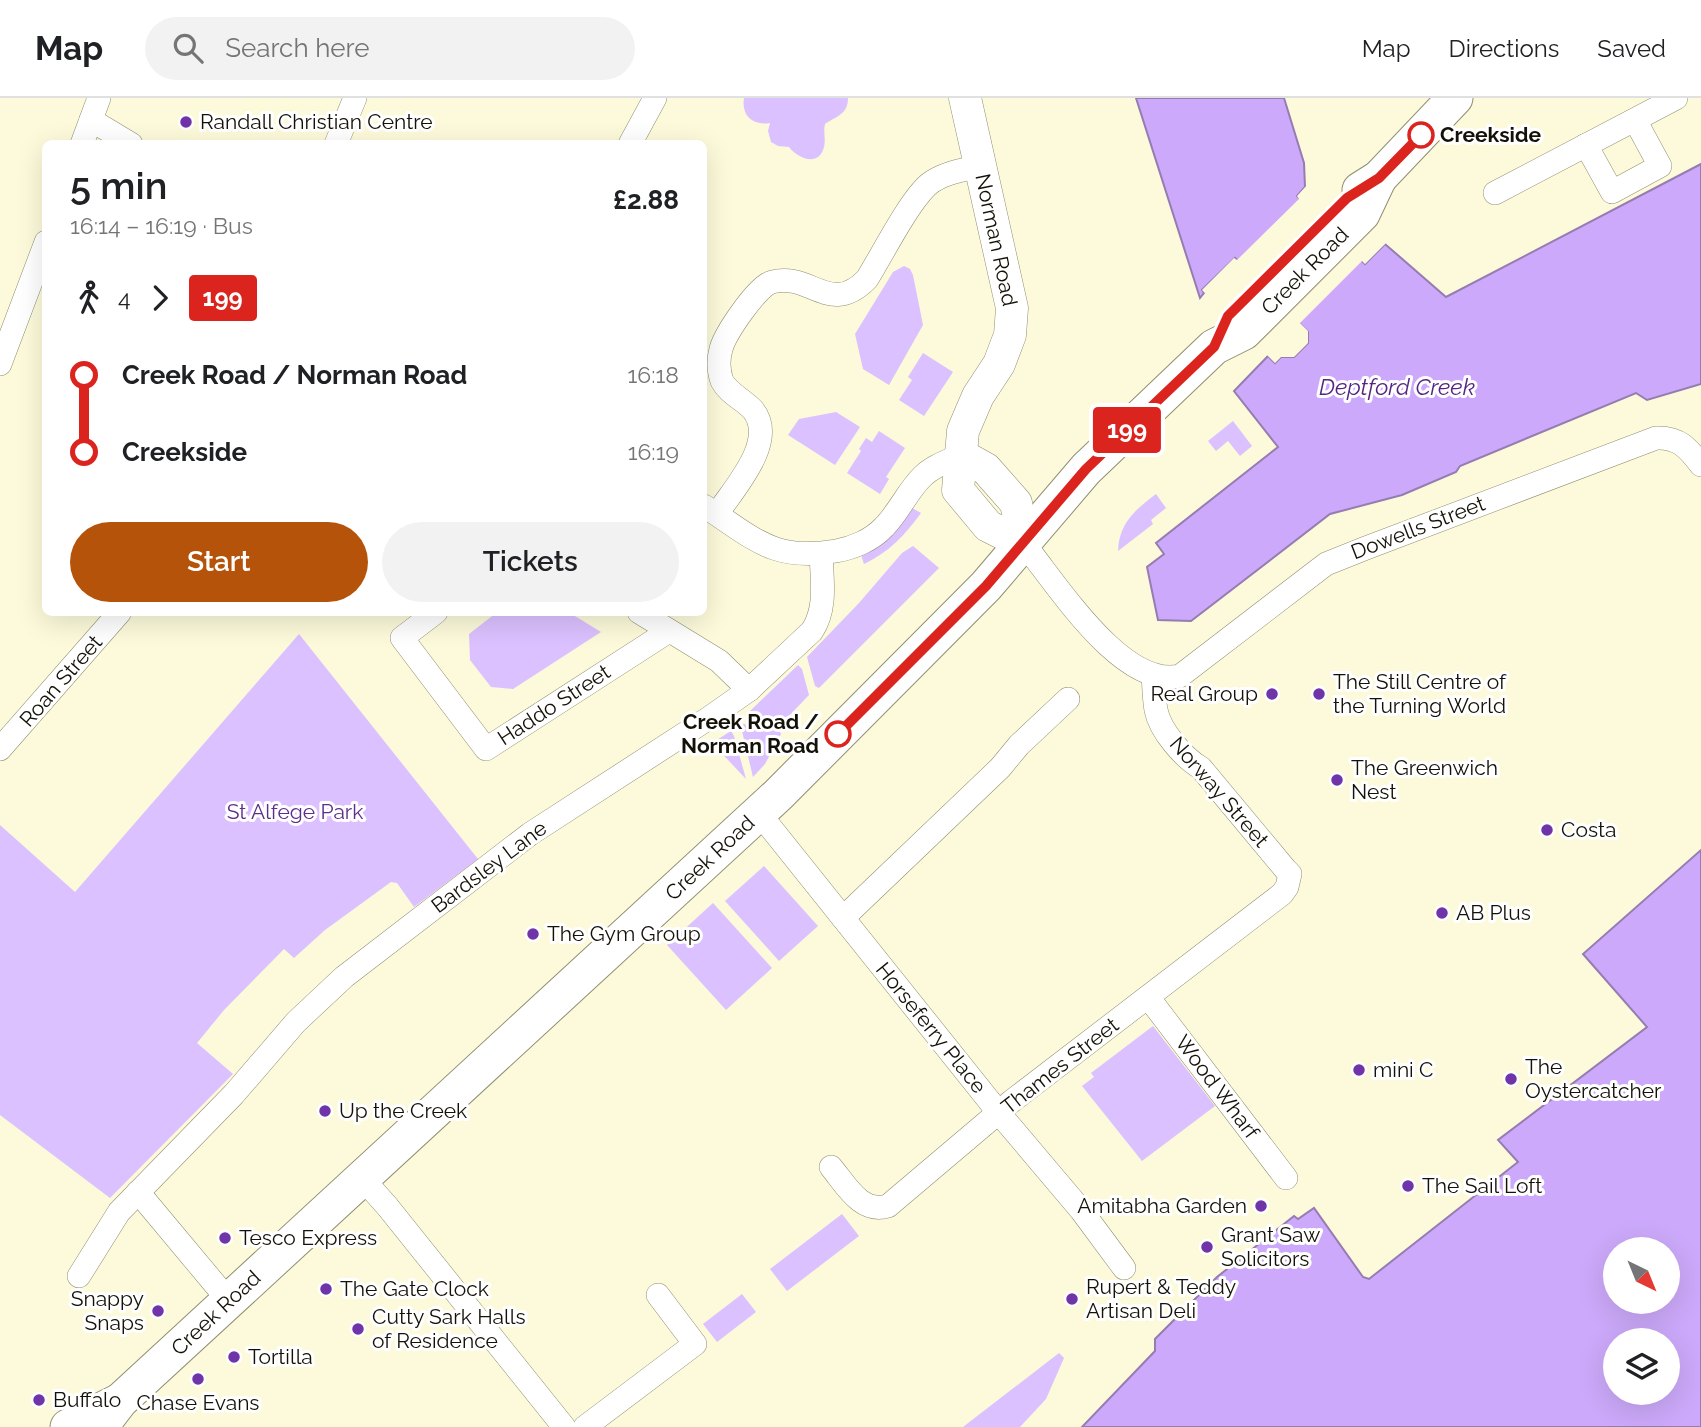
<!DOCTYPE html>
<html lang="en">
<head>
<meta charset="utf-8">
<style>
	body { margin:0; font-family:Raleway,sans-serif; background:#f2f2f2; color:#202124; height:100vh; display:flex; flex-direction:column; font-size:26px; white-space:nowrap }
	* { box-sizing:border-box; margin:0 }
	p { font-size:23px; color:#757577 }
	.icon { flex:none; width:38px; height:38px; fill:none; stroke:currentColor; stroke-width:2; stroke-linecap:round; stroke-linejoin:round }
	.map { position:relative; flex:1; overflow:hidden }
	.drawer { position:absolute; left:42px; top:42px; width:665px; height:476px; display:flex; flex-direction:column; background:#fff; border-radius:10px; box-shadow:0 7px 28px #0002 }
	.drawer>* { flex:none }
	.badge { padding:0 14px; border-radius:5px; font-size:24px; line-height:46px }
	.needle { width:46px; rotate:137deg }
	.fabs { position:absolute; left:1603px; top:1139px; display:grid; gap:14px }
	.fabs a { display:grid; place-items:center; width:77px; height:77px; border-radius:50%; background:#fff; box-shadow:0 7px 28px #0002; font-size:35px }
	.map>.badge { position:absolute; translate:-50% -50%; box-shadow:0 0 0 4px #fff }
	.legs { display:flex; align-items:center; gap:10px; height:77px; padding:0 28px; font-size:23px }
	.legs p { margin-inline-start:auto }
	.headline { display:flex; align-items:center; justify-content:space-between; height:119px; padding:0 28px }
	h1 { font-size:38px; font-weight:600; line-height:52px }
	.button { display:flex; gap:14px; margin-top:auto; padding:14px 28px }
	.button a { flex:1; height:80px; border-radius:42px; background:#b45309; color:#fff; font-size:28px; font-weight:600; line-height:80px; text-align:center }
	.button a+a { background:#f2f2f2; color:#202124 }
	ul { padding:0 28px; list-style:none }
	li { display:flex; align-items:center; gap:24px; height:77px; font-size:26px }
	li i { display:grid; place-items:center; width:10px; height:100%; margin:0 9px; background:currentColor }
	li i::after { content:''; width:18px; height:18px; margin:-9px; border:5px solid; border-radius:50%; background:#fff }
	li p { margin-inline-start:auto }
	li:first-child i { background:linear-gradient(#0000 50%,currentColor 0) }
	li:last-child i { background:linear-gradient(currentColor 50%,#0000 0) }
	header { display:flex; align-items:center; gap:42px; box-sizing:border-box; height:98px; padding:0 35px; background:#fff; border-bottom:2px solid #e0e0e0 }
	header strong { font-size:33px }
	nav { display:flex; gap:38px; margin-inline-start:auto; font-size:24px }
	.search { width:490px; height:63px; background:#f2f2f2; display:flex; align-items:center; gap:18px; box-sizing:border-box; padding:0 24px; border-radius:38px; color:#757577; font-size:26px }
	.map>svg:first-child { display:block }
</style>
</head>
<body>
<header>
<strong>Map</strong>
<div class="search"><svg class="icon" aria-label="search" viewBox="0 0 24 24"><circle cx="10" cy="10" r="6"/><path d="M15 15l6 6"/></svg>Search here</div>
<nav><a>Map</a><a>Directions</a><a>Saved</a></nav>
</header>
<div class="map">
<svg width="1701" height="1329" viewBox="0 0 1701 1329">
	<rect width="100%" height="100%" fill="#fcfada"/>
	<g fill="#dbc1ff">
		<path d="M744 0H848C848 16 837 18 825 26 823 34 826 41 824 49 819 69 798 61 789 49L778 48 771 44 768 33 770 25C753 28 741 18 744 0Z"/>
		<polygon points="904,168 910,171 913,177 923,227 889,287 863,271 855,236 893,174"/>
		<polygon points="923,255 953,274 924,318 899,302 912,282 908,279"/>
		<polygon points="836,314 860,329 835,367 788,337 799,321"/>
		<polygon points="1233,323 1252,348 1240,358 1228,343 1216,353 1208,343"/>
		<polygon points="879,333 905,350 886,379 889,381 880,396 847,375 861,353 859,351 866,340 872,344"/>
		<path d="M1156 396 1166 410 1151 422 1153 426 1118 453C1119 425 1135 412 1156 396Z"/>
		<path d="M912 410 921 415C905 437 889 454 864 466L861 457Z"/>
		<polygon points="913,448 939,470 819,590 815,588 807,559 859,505 902,455"/>
		<polygon points="496,515 570,515 601,534 513,591 491,589 470,562 469,536"/>
		<polygon points="299,536 478,761 414,809 397,785 391,784 325,832 294,860 284,851 224,912 197,945 233,976 110,1100 0,1017 0,727 75,794"/>
		<polygon points="798,567 802,571 809,597 785,622 754,618 750,613"/>
		<polygon points="743,626 778,630 781,636 765,666 753,679 742,633"/>
		<polygon points="731,633 734,638 746,681 712,645"/>
		<polygon points="764,768 818,828 779,863 725,803"/>
		<polygon points="713,805 772,870 726,912 667,847"/>
		<polygon points="1153,928 1215,1008 1142,1063 1082,988 1094,979 1091,975"/>
		<polygon points="842,1116 859,1138 787,1193 770,1171"/>
		<polygon points="742,1196 756,1214 717,1244 703,1226"/>
		<polygon points="1059,1255 1064,1260 1046,1301 1020,1329 963,1329"/>
	</g>
	<g fill="#cca9fa" stroke="#957cb1" stroke-width="2" fill-rule="evenodd">
		<polygon points="1136,0 1284,0 1304,65 1305,89 1297,98 1365,166 1385,146 1446,199 1701,66 1701,286 1647,302 1636,295 1460,368 1456,374 1402,397 1330,416 1191,523 1158,522 1147,469 1164,456 1156,445 1278,349 1234,293 1268,258 1275,265 1281,259 1294,259 1308,245 1308,234 1235,160 1202,192 1204,195 1200,200"/>
		<path d="M1701 752V1329H1082L1155 1253V1241L1217 1179 1294 1118 1298 1121 1314 1110 1363 1179 1369 1181 1518 1064 1498 1042 1647 929 1583 856ZM1615 1152H1668V1204H1615ZM1615 1242H1668V1295H1615Z"/>
	</g>
	<polygon fill="#fcfada" points="1308,86 1302,97 1365,161 1383,143 1388,143 1365,166 1362,163 1300,225 1308,233 1308,245 1294,259 1281,259 1275,265 1266,256 1269,255 1275,260 1280,256 1293,256 1304,244 1304,235 1234,165 1207,192 1207,197 1202,192 1234,160 1237,162 1299,101 1297,98"/>
	<g fill="none" stroke-linecap="round" stroke-linejoin="round">
		<defs>
			<g id="minor">
				<polyline points="91,22 131,46"/>
				<polyline points="82,46 99,0"/>
				<polyline points="336,46 355,0"/>
				<polyline points="630,46 655,0"/>
				<polyline points="1586,47 1612,94 1660,68 1635,22"/>
				<polyline points="1495,95 1676,0"/>
				<polyline points="0,266 46,144"/>
				<path d="M704 408C754 440 773 464 836 453 853 450 872 442 884 429 899 414 908 392 923 378 933 368 948 363 961 357"/>
				<path d="M717 416C734 390 778 343 753 312 744 302 728 295 722 283 718 272 718 262 721 251 725 236 757 188 772 184 811 174 830 219 867 181 882 157 909 103 929 86 943 75 963 72 980 68"/>
				<path d="M1024 446C1057 486 1122 591 1180 578L1326 466 1366 450 1656 340C1679 339 1688 350 1701 367"/>
				<polyline points="436,514 402,540 486,651 669,533"/>
				<polyline points="639,514 719,563 749,592"/>
				<polyline points="0,651 120,514"/>
				<polyline points="759,715 999,1015 1081,1112 1124,1170"/>
				<polyline points="843,820 1000,670 1019,647 1068,601"/>
				<polyline points="1148,899 1286,1080"/>
				<path d="M831 1069C846 1087 861 1116 888 1108L1012 1003 1282 796 1287 789 1290 776 1286 772 1201 670C1184 660 1160 633 1156 612 1154 601 1154 589 1153 578"/>
				<polyline points="362,1080 387,1108 564,1329"/>
				<polyline points="138,1094 229,1203"/>
				<path d="M79 1178 119 1114 234 996 296 924 344 879 530 736 709 620 749 592 812 533C827 510 822 483 821 456"/>
				<polyline points="585,1329 695,1246 658,1197"/>
			</g>
			<g id="secondary">
				<polyline points="965,0 1012,210 1010,237 999,266 978,298 963,333 958,392 988,428 1024,446"/>
				<polyline points="961,357 986,371 1016,405 1024,446"/>
			</g>
			<g id="primary">
				<polyline points="1360,92 1379,80 1455,0"/>
				<polyline points="68,1329 118,1304"/>
				<polyline points="100,1329 120,1303 778,697 986,488 1086,371 1214,249 1244,234 1362,116 1379,80"/>
			</g>
		</defs>
		<use href="#minor" stroke="#918e71" stroke-width="24"/>
		<use href="#secondary" stroke="#918e71" stroke-width="33"/>
		<use href="#primary" stroke="#918e71" stroke-width="37"/>
		<use href="#minor" stroke="#fff" stroke-width="23"/>
		<use href="#secondary" stroke="#fff" stroke-width="32"/>
		<use href="#primary" stroke="#fff" stroke-width="35"/>
	</g>
	<g fill="none" stroke-linecap="round" stroke-linejoin="round">
		<defs>
			<polyline id="line-1" points="838,636 986,488 1086,371 1214,249 1228,218 1347,100 1379,80 1421,37"/>
		</defs>
		<use href="#line-1" stroke="#fff" stroke-width="16"/>
		<use href="#line-1" stroke="#dc241f" stroke-width="10"/>
	</g>
	<g fill="#7034a9" stroke="#fff" stroke-width="2.5">
		<circle cx="186" cy="24" r="7"/>
		<circle cx="1272" cy="596" r="7"/>
		<circle cx="1319" cy="596" r="7"/>
		<circle cx="1337" cy="682" r="7"/>
		<circle cx="1547" cy="732" r="7"/>
		<circle cx="1442" cy="815" r="7"/>
		<circle cx="533" cy="836" r="7"/>
		<circle cx="1359" cy="972" r="7"/>
		<circle cx="1511" cy="981" r="7"/>
		<circle cx="325" cy="1013" r="7"/>
		<circle cx="1408" cy="1088" r="7"/>
		<circle cx="1261" cy="1108" r="7"/>
		<circle cx="225" cy="1140" r="7"/>
		<circle cx="1207" cy="1149" r="7"/>
		<circle cx="326" cy="1191" r="7"/>
		<circle cx="1072" cy="1201" r="7"/>
		<circle cx="158" cy="1213" r="7"/>
		<circle cx="358" cy="1231" r="7"/>
		<circle cx="234" cy="1259" r="7"/>
		<circle cx="198" cy="1281" r="7"/>
		<circle cx="39" cy="1302" r="7"/>
	</g>
	<g fill="#fff" stroke="#dc241f" stroke-width="3.5">
		<circle cx="1421" cy="37" r="12"/>
		<circle cx="838" cy="636" r="12"/>
	</g>
	<g text-anchor="middle" stroke-width="6" stroke-linejoin="round" paint-order="stroke">
		<g font-size="21" fill="#141208" stroke="#fff" text-anchor="start">
			<text x="200" y="31">Randall Christian Centre</text>
			<text x="1333" y="591">The Still Centre of<tspan x="1333" dy="24">the Turning World</tspan></text>
			<text x="1258" y="603" text-anchor="end">Real Group</text>
			<text x="1351" y="677">The Greenwich<tspan x="1351" dy="24">Nest</tspan></text>
			<text x="1561" y="739">Costa</text>
			<text x="1456" y="822">AB Plus</text>
			<text x="547" y="843">The Gym Group</text>
			<text x="1525" y="976">The<tspan x="1525" dy="24">Oystercatcher</tspan></text>
			<text x="1373" y="979">mini C</text>
			<text x="339" y="1020">Up the Creek</text>
			<text x="1422" y="1095">The Sail Loft</text>
			<text x="1247" y="1115" text-anchor="end">Amitabha Garden</text>
			<text x="1221" y="1144">Grant Saw<tspan x="1221" dy="24">Solicitors</tspan></text>
			<text x="239" y="1147">Tesco Express</text>
			<text x="1086" y="1196">Rupert &amp; Teddy<tspan x="1086" dy="24">Artisan Deli</tspan></text>
			<text x="340" y="1198">The Gate Clock</text>
			<text x="144" y="1208" text-anchor="end">Snappy<tspan x="144" dy="24">Snaps</tspan></text>
			<text x="372" y="1226">Cutty Sark Halls<tspan x="372" dy="24">of Residence</tspan></text>
			<text x="248" y="1266">Tortilla</text>
			<text x="53" y="1309">Buffalo</text>
			<text x="198" y="1312" text-anchor="middle">Chase Evans</text>
		</g>
		<g font-size="21" font-weight="bold" fill="#141208" stroke="#fff" text-anchor="start">
			<text x="1440" y="44">Creekside</text>
			<text x="819" y="631" text-anchor="end">Creek Road /<tspan x="819" dy="24">Norman Road</tspan></text>
		</g>
		<g font-size="21" fill="#141208" stroke="#fff">
			<text transform="translate(996 142) rotate(78)" y="7">Norman Road</text>
			<text transform="translate(1305 173) rotate(-45)" y="7">Creek Road</text>
			<text transform="translate(1418 430) rotate(-21)" y="7">Dowells Street</text>
			<text transform="translate(61 583) rotate(-49)" y="7">Roan Street</text>
			<text transform="translate(554 607) rotate(-33)" y="7">Haddo Street</text>
			<text transform="translate(1219 694) rotate(49)" y="7">Norway Street</text>
			<text transform="translate(710 760) rotate(-43)" y="7">Creek Road</text>
			<text transform="translate(489 769) rotate(-37)" y="7">Bardsley Lane</text>
			<text transform="translate(931 930) rotate(51)" y="7">Horseferry Place</text>
			<text transform="translate(1060 968) rotate(-38)" y="7">Thames Street</text>
			<text transform="translate(1217 989) rotate(53)" y="7">Wood Wharf</text>
			<text transform="translate(216 1215) rotate(-43)" y="7">Creek Road</text>
		</g>
		<g font-size="21" fill="#5d2e8a" stroke="#fff">
			<text x="295" y="721">St Alfege Park</text>
		</g>
		<g font-size="23" font-style="italic" fill="#542581" stroke="#fff">
			<text x="1397" y="297">Deptford Creek</text>
		</g>
	</g>
</svg>
<div class="fabs">
<a><svg class="needle" viewBox="-14 -14 28 28"><path d="M0-13l5 13h-10z" fill="#e53935"/><path d="M0 13l5-13h-10z" fill="#757577"/></svg></a>
<a><svg class="icon" aria-label="layers" viewBox="0 0 24 24"><path d="M12 4l9 5-9 5-9-5zM3 14l9 5 9-5"/></svg></a>
</div>
<b class="badge" style="left:1127px;top:332px;background:#dc241f;color:#fff">199</b>
<section class="drawer">
<div class="headline"><div><h1>5 min</h1><p>16:14 – 16:19 · Bus</p></div><b>£2.88</b></div>
<div class="legs"><svg class="icon" aria-label="walk" viewBox="0 0 24 24"><circle cx="13" cy="4" r="2"/><path d="M13 8l-2 6 4 7M11 14l-3 7M7 12l3-4h3l4 4"/></svg>4<svg class="icon" aria-label="forward" viewBox="0 0 24 24"><path d="M9 5l7 7-7 7"/></svg><b class="badge" style="background:#dc241f;color:#fff">199</b></div>
<ul>
<li><i style="color:#dc241f"></i><b>Creek Road / Norman Road</b><p>16:18</p></li>
<li><i style="color:#dc241f"></i><b>Creekside</b><p>16:19</p></li>
</ul>
<div class="button"><a>Start</a><a>Tickets</a></div>
</section>
</div>
</body>
</html>
